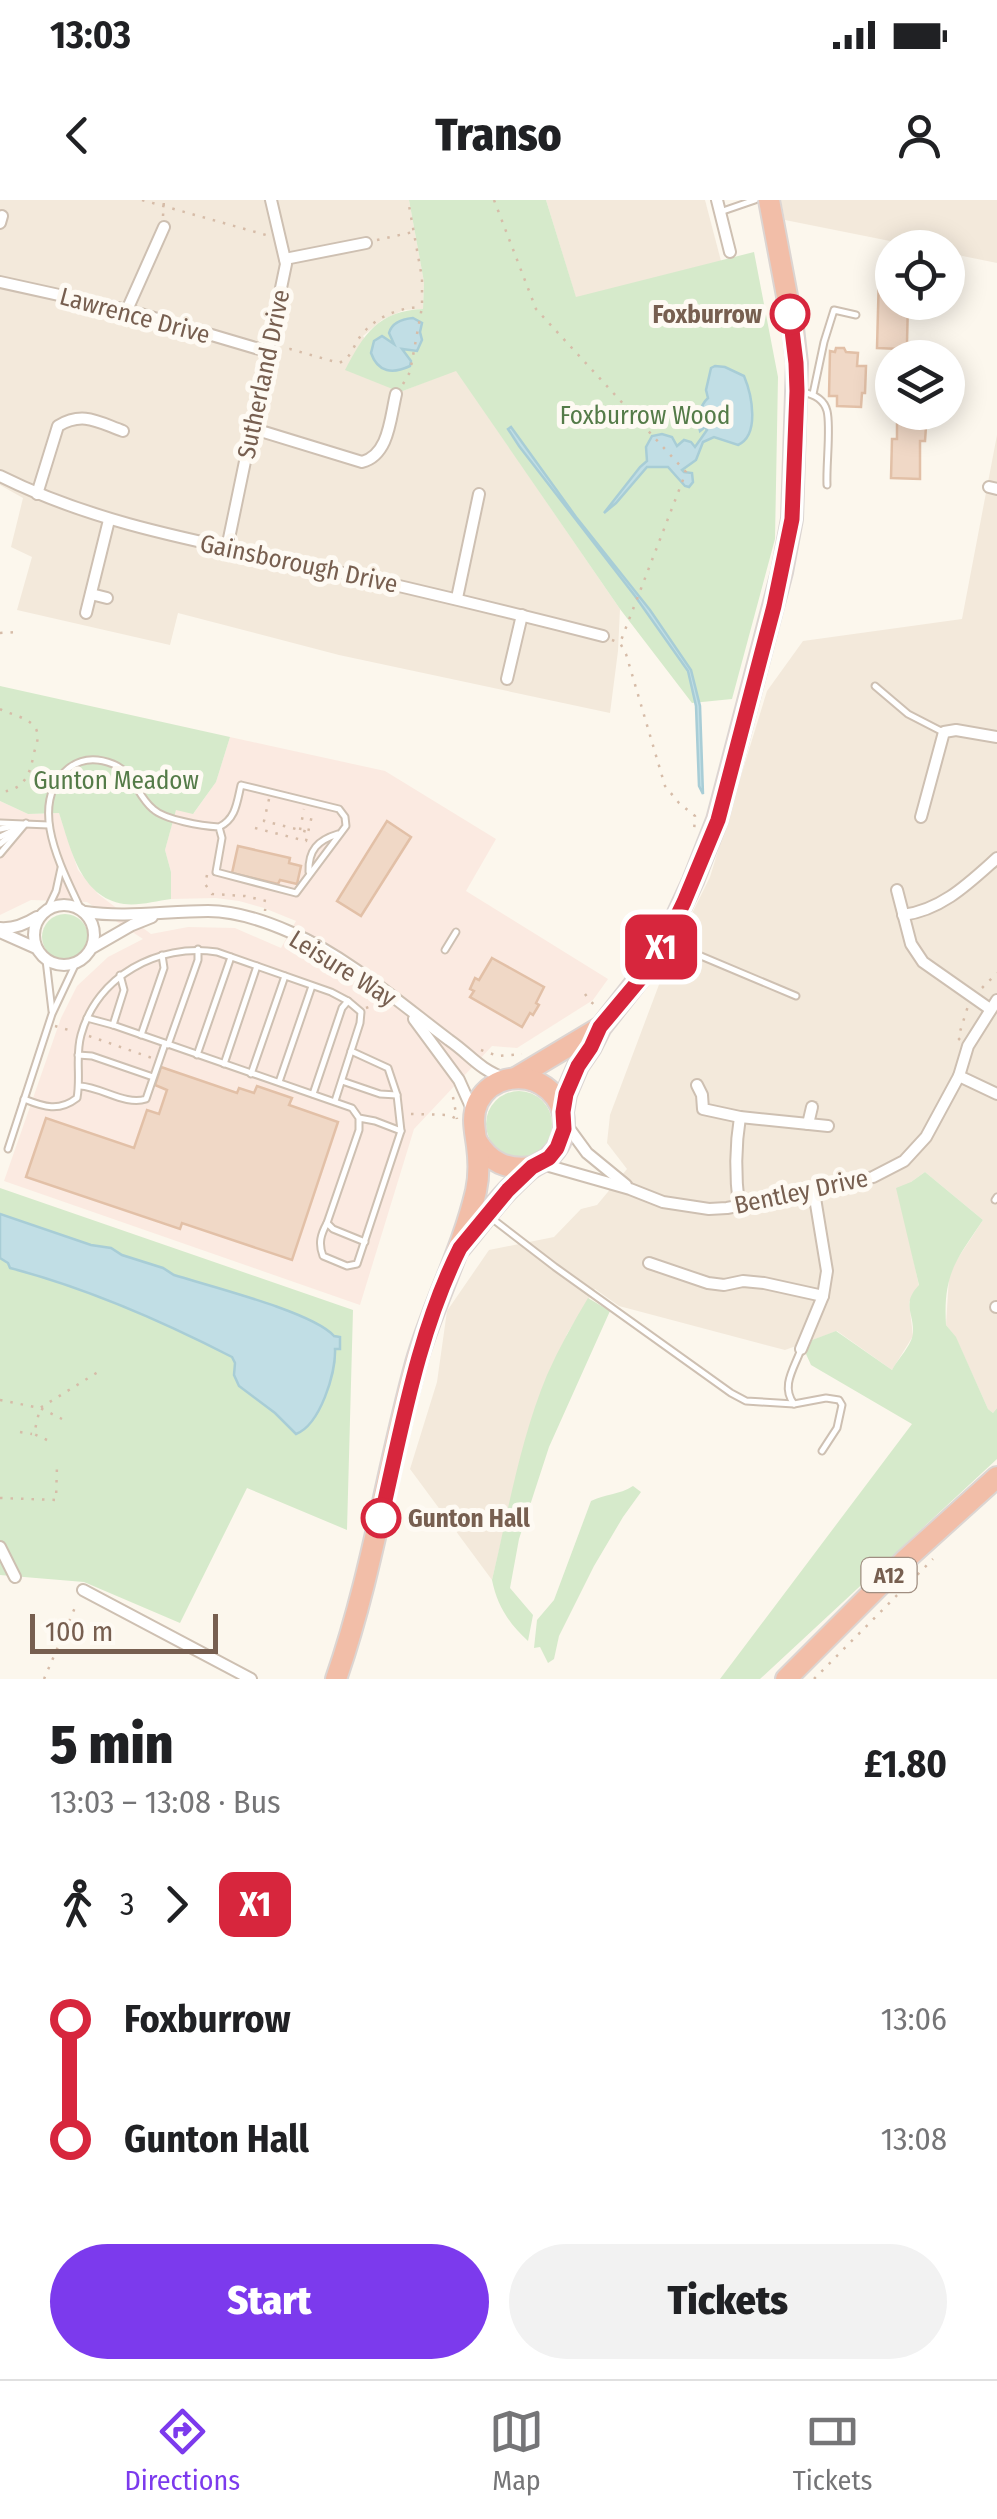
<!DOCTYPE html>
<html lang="en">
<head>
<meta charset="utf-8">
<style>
	body { margin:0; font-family:"Fira Sans Condensed",sans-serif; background:#f2f2f2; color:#202124; height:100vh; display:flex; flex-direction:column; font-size:38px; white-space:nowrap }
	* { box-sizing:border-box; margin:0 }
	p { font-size:32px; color:#757577 }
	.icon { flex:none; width:55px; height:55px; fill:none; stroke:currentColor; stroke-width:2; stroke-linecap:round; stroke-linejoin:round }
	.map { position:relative; height:1479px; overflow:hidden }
	.panel { display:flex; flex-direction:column; background:#fff; flex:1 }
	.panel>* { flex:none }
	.badge { padding:0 20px; border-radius:15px; font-size:35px; line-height:65px }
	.tools { position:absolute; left:875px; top:30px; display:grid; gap:20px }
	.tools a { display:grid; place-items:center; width:90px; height:90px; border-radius:50%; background:#fff; box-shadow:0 5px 25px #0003; font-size:50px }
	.scale { position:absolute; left:30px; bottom:25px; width:188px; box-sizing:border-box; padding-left:10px; border:5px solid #775f50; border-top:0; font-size:28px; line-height:35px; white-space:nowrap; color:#775f50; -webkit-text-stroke:8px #fefaf3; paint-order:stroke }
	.map>.badge { position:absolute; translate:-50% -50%; box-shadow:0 0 0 5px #fff }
	.legs { display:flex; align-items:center; gap:15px; height:110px; padding:0 50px; font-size:32px }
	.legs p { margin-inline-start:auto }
	.summary { display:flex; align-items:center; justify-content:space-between; height:170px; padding:0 50px }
	h1 { font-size:55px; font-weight:800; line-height:75px }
	.button { display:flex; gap:20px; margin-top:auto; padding:20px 50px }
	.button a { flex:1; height:115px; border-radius:60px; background:#7c3aed; color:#fff; font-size:40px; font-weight:800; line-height:115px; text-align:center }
	.button a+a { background:#f2f2f2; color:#202124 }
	ul { padding:0 50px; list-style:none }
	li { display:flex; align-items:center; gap:35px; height:120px; font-size:38px }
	li i { display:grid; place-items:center; width:15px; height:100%; margin:0 12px; background:currentColor }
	li i::after { content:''; width:25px; height:25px; margin:-12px; border:8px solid; border-radius:50%; background:#fff }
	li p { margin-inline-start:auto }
	li:first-child i { background:linear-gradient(#0000 50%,currentColor 0) }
	li:last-child i { background:linear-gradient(currentColor 50%,#0000 0) }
	.status { display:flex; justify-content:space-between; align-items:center; height:70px; padding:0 50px; background:#fff; direction:ltr }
	.status svg { height:28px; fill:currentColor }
	header { display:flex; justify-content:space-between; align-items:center; height:130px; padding:0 50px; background:#fff; font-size:45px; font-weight:800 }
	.menu { display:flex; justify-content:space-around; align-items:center; height:140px; border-top:2px solid #e0e0e0; background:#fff; font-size:28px; color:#757577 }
	.menu a { display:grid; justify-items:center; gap:5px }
	.menu .current { color:#7c3aed }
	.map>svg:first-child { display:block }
</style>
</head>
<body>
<div class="status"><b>13:03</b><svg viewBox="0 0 49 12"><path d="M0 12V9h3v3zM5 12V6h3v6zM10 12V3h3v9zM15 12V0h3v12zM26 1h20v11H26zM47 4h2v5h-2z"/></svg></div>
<header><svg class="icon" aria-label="back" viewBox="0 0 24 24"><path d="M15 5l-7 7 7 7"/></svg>Transo<svg class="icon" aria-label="person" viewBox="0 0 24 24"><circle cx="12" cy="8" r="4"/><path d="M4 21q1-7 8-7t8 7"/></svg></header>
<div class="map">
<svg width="997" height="1479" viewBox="0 0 997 1479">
	<rect width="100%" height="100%" fill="#fcf7ed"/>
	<g fill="#f3e9db">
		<polygon points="0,0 409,0 424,82 423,109 404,110 382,120 363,136 400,192 456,170 620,409 618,451 610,513 339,455 178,413 170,445 17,410 32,357 11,347 23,298 0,285"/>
		<polygon points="546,0 705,0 721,61 576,98"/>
		<polygon points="781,0 997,0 997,63 948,53 948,48 920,47 785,20"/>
		<polygon points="997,235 997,1208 993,1213 988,1209 956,1138 946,1125 949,1077 956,1061 983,1020 925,972 911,982 911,1048 919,1086 909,1102 913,1136 892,1170 837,1131 785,1150 619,1106 595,1089 567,1134 521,1257 492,1380 410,1269 437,1182 447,1111 489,1050 554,1037 581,1009 597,1005 627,969 607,943 610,915 666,766 710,677 767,491 803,441 962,419"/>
	</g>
	<polygon fill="#fbeae1" points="230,537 385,571 496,639 466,691 608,779 593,800 517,848 492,846 414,929 360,1105 4,981 61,818 77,786 108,757 143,739 87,702 31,700 0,715 0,601 28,614 59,613 78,670 98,694 151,734 188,727 235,728 281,748 296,721 264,708 239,701 216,698 171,699 171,672 165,650 176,609 194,613 216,582"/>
	<g fill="#d6eacb">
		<path d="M409 0H546L576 97 754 52 778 177 775 339 732 499 692 503 620 409 456 171 400 192 345 170C364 134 378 111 423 109L424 82Z"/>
		<path d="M0 486 230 537 216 582 193 614 176 610 165 650 171 672V699C156 701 139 706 124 704 80 697 71 649 59 613L28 614 0 601Z"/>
		<circle cx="65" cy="737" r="23"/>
		<circle cx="519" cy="924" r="33"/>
		<path d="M925 972 983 1020C956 1060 943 1074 946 1125L956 1137 988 1209 993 1213 997 1208V1259L760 1479H720L912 1224 811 1165 806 1154 812 1140 836 1131 892 1170C898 1159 912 1145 913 1133 914 1112 901 1104 919 1085L896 988 911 982Z"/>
		<polygon points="0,988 353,1110 347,1330 247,1288 180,1423 84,1382 0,1375"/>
		<path d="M588 1098 610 1111 549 1247 519 1339 510 1388 533 1415 528 1441C509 1424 497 1405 492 1380 508 1312 520 1240 547 1175 559 1148 573 1123 588 1098Z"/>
		<path d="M633 1286 641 1292 623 1317 594 1366 559 1436 554 1459 548 1463 540 1447 534 1448 537 1420 554 1400 591 1301C605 1294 619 1295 633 1286Z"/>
	</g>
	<g fill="#c1dee5" stroke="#a8cdd6" stroke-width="2.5">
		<path d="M413 118 422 123 420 132 422 140 417 151 402 149 411 161 410 166C393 174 378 173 371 153L374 141 382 136 394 144 389 133C392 122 402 119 413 118Z"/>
		<path d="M715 166 725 167 744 176C752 195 760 235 738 245L714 237 703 242 696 260 682 270 684 272 692 273 693 282 689 287 685 286 668 267H647L616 303 604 313 640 267 647 261 646 247 652 236 662 234 672 237 677 246 684 240 691 242 695 247 707 230 705 227 700 231C697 221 699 206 708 198L706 190 711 168Z"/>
		<polygon points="511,227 576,317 650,410 691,470 700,506 703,594 699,586 696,506 688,471 635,396 519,246 508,229"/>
		<path d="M0 1014 91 1045 111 1048 122 1055 163 1068 174 1075C209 1086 313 1112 334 1136L340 1137V1149H335C336 1173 320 1225 296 1234L275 1213 239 1186 234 1175 235 1163 232 1157C162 1121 87 1088 10 1068L8 1063 0 1058Z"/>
	</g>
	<g fill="#f0d8c6" stroke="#e2c0a7" stroke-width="2.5">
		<polygon points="879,74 892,74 892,102 908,102 907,143 926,143 926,158 894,158 894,153 900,153 900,149 877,148"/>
		<polygon points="836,148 844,148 846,152 858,153 857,166 866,166 865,193 862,193 861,207 837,206 837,196 829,196 830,151 835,152"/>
		<polygon points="897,212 927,212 925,241 920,241 920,279 891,278 892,239 897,239"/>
		<polygon points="387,621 411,637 361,716 337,701"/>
		<polygon points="238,646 290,658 289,663 301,666 297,684 280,680 278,684 232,673"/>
		<polygon points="492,758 544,787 536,803 539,805 533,815 530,813 522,827 470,797 474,791 470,789 475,778 479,780"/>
		<polygon points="161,867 237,893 239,888 254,893 257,886 292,898 289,905 338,922 292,1060 182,1023 180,1029 26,977 46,918 134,948 147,910 159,914 167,890 155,885"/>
	</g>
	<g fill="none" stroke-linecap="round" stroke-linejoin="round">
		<defs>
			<g id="lane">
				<polyline points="720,12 755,0"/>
				<path d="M802 192C813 194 824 199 827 211 831 227 826 265 827 285"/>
				<polyline points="813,194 824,142 834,110 856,115"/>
				<polyline points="875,486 908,514 941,531"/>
				<polyline points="0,623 49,625"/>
				<polyline points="0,629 14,626"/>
				<polyline points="0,637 24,625"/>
				<polyline points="0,644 16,631"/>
				<polyline points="0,654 26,623"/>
				<path d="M309 672C308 650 318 640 338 634"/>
				<polyline points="47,710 56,691 61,668"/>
				<path d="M81 710C63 670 25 604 69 568 82 558 98 558 113 564 135 573 136 595 153 609 165 620 202 626 219 627 236 619 237 602 241 585L339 609 345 617 346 626 296 693 216 672 222 638 219 627"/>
				<polyline points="670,743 796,796"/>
				<polyline points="445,750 456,732"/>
				<polyline points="46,760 52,811"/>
				<path d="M87 818 113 825 352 908 359 918V930L327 1023C321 1034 318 1043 323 1056L347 1066 357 1064 401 931 375 921 359 918"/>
				<polyline points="113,825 124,790 120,775"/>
				<polyline points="141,835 164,768 162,755"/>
				<polyline points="168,845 198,760 198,749"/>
				<polyline points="351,851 388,868 397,895 401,931"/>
				<polyline points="78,855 92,856 153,877"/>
				<polyline points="197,855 231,757"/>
				<polyline points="224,864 257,766"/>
				<polyline points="251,874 285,776"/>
				<polyline points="342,881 380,894 397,895"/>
				<polyline points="279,882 312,786"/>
				<path d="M80 886C101 887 126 906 146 899L165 844"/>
				<polyline points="313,894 342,808 348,801"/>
				<path d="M24 899C44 907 59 912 77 898 81 877 75 856 81 835 97 776 158 743 217 752L331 792 348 801 361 812 360 823 335 901"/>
				<polyline points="8,949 52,814 76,763"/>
				<polyline points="995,1000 997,997"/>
				<polyline points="490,1017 555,1067 731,1193 746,1201 794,1204 826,1198 839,1200 842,1205 837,1228 822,1251"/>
				<polyline points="327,1023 333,1029 365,1042"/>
				<path d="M794 1204C781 1187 793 1170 800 1152"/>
			</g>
			<g id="street">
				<polyline points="717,0 730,52"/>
				<polyline points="0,23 2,16"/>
				<polyline points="285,59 366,43"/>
				<polyline points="0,82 127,110 269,152"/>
				<polyline points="127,110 164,27"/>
				<path d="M251 228 362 262C389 255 390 219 396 194"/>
				<path d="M0 276C94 323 197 341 299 363 401 386 502 410 603 436"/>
				<polyline points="989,287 997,289"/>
				<path d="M37 294 58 226C83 211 98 222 123 231"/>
				<polyline points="227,348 286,64 271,0"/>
				<polyline points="91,394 107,398"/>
				<polyline points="457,398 479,294"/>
				<polyline points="86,413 109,320"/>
				<polyline points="507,479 522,415"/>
				<polyline points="921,617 944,532 956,530 997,537"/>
				<polyline points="897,690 911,744 923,762 990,809"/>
				<circle cx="64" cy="735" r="30"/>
				<path d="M85 712C126 718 166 711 208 711 235 711 265 721 290 732 346 756 400 803 449 840 472 856 477 868 506 879"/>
				<path d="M903 715C942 710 969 683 997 658"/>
				<path d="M0 728C13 729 26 724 37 717"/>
				<polyline points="0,732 36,748"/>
				<polyline points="92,748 132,725 152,717"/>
				<polyline points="414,819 459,880 472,909"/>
				<polyline points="959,876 997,894"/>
				<polyline points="697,885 702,895 703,909 740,917 828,926"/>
				<polyline points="808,924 812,907"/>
				<polyline points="568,927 587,953 626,985"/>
				<polyline points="542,964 630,989 663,1002 709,1009 727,1008 814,992 873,977 904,961 926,937 959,876 968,846 997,800"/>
				<path d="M739 1006C735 975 735 948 740 917"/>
				<polyline points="649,1063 708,1083 724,1085 743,1081 764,1083 823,1096"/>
				<polyline points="996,1107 997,1107"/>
				<polyline points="801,1149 823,1096 827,1071 814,992"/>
				<polyline points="0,1347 15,1377"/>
				<polyline points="83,1390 251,1479"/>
			</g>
			<g id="highway">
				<polyline points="517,877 599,828"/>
				<polyline points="563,912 566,894 578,866 591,847 601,827 645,771 665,741 693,681 717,620 782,372 792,319 797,163 793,128 769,0"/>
				<path d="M477 941C490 963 507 970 532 967"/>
				<path d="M336 1479C372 1376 387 1268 416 1163 433 1104 462 1051 476 991 479 977 479 961 477 946 475 930 471 917 478 902 492 875 528 871 549 890 569 908 569 939 549 957 544 962 536 964 530 969 523 975 515 983 508 990 491 1008 476 1029 460 1048"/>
				<polyline points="786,1479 904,1361 997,1277"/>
			</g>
		</defs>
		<use href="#lane" stroke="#cec0b2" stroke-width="9"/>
		<use href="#street" stroke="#cec0b2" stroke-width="14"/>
		<use href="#highway" stroke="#dcd5d2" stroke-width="24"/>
		<g stroke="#d6bca8" stroke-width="2.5" stroke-dasharray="2.5 8" stroke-linecap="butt">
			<polyline points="142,0 266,35"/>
			<polyline points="494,0 536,109 686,272 620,443"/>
			<polyline points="163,16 164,0"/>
			<polyline points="377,40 413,32"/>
			<path d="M279 151 290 149 339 163C353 157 353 144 363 133 378 116 399 108 420 107"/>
			<polyline points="403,184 410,172 422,107 422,78 408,0"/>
			<polyline points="0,433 17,432"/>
			<polyline points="612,440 620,443 626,454 665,586 679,603 695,616 694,632"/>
			<path d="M0 509C11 515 29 517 36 529 40 537 36 545 34 553 30 574 25 590 0 592"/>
			<polyline points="269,599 264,621 308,632"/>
			<polyline points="255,628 306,641 313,611"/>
			<polyline points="300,630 304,609"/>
			<polyline points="207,675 205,684 212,694 245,696 266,701 265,711"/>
			<polyline points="982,788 997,773"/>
			<polyline points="585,794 590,801 597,807"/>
			<polyline points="366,808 376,804 391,810"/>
			<polyline points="55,826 72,831"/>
			<polyline points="89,836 152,858"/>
			<polyline points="960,840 958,838 968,806"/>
			<polyline points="481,850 498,856 522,854"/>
			<polyline points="453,897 457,919"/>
			<polyline points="411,914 449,915 457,919"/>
			<polyline points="0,1200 40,1208 62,1219"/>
			<polyline points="20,1232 32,1234"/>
			<polyline points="47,1240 34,1234 40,1208 98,1172"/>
			<polyline points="0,1298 56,1300 57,1266"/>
			<polyline points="44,1479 77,1403"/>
			<polyline points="814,1479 933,1359"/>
		</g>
		<use href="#lane" stroke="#fff" stroke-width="5"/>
		<use href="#street" stroke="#fff" stroke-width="10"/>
		<use href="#highway" stroke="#f2bea8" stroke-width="20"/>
	</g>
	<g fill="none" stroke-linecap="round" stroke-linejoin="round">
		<defs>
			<path id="line-1" d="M381 1318C402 1227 418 1132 460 1048L508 990 532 967 549 958 557 948 564 929 563 912 566 894 578 866 591 847 600 827 646 772 665 741 684 702 718 620 774 406 792 319 797 191 796 163 790 114"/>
		</defs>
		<use href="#line-1" stroke="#fff" stroke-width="22"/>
		<use href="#line-1" stroke="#d7263d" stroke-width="15"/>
	</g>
	<g fill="#fff" stroke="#d7263d" stroke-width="5">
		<circle cx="790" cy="114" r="18"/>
		<circle cx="381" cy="1318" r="18"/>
	</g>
	<g text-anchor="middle" stroke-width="10" stroke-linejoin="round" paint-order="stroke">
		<rect fill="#fefaf3" stroke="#a08e81" stroke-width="2.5" x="861.5" y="1358" width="55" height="34" rx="8"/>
		<g font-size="22" font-weight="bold" fill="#775f50">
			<text x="889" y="1383">A12</text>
		</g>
		<g font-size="25" font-weight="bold" fill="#775f50" stroke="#fefaf3" text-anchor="end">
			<text x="762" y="123">Foxburrow</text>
			<text x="408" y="1327" text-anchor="start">Gunton Hall</text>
		</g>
		<g font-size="25" fill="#775f50" stroke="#fefaf3">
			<text transform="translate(135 115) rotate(15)" y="9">Lawrence Drive</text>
			<text transform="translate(263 174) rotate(-78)" y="9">Sutherland Drive</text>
			<text transform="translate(299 363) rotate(12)" y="9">Gainsborough Drive</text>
			<text transform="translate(343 768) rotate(32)" y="9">Leisure Way</text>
			<text transform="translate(801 991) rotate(-12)" y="9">Bentley Drive</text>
		</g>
		<g font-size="25" fill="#547b48" stroke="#fefaf3">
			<text x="645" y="224">Foxburrow Wood</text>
			<text x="116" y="589">Gunton Meadow</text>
		</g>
	</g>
</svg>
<div class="tools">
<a><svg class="icon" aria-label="locate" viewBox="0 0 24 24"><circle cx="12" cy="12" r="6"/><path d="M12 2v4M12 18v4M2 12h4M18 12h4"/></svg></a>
<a><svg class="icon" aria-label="layers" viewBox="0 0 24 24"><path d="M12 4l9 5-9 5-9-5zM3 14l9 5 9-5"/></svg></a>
</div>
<div class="scale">100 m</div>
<b class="badge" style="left:661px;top:747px;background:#d7263d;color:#fff">X1</b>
</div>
<section class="panel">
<div class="summary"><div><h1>5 min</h1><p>13:03 – 13:08 · Bus</p></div><b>£1.80</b></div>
<div class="legs"><svg class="icon" aria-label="walk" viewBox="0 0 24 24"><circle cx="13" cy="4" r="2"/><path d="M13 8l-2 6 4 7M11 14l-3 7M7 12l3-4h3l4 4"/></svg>3<svg class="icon" aria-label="forward" viewBox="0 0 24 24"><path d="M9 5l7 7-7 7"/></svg><b class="badge" style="background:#d7263d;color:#fff">X1</b></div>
<ul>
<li><i style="color:#d7263d"></i><b>Foxburrow</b><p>13:06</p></li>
<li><i style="color:#d7263d"></i><b>Gunton Hall</b><p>13:08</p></li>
</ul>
<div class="button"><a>Start</a><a>Tickets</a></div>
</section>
<nav class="menu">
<a class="current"><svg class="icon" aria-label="directions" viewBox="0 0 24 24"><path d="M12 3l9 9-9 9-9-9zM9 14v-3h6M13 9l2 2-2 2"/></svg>Directions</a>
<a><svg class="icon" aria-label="map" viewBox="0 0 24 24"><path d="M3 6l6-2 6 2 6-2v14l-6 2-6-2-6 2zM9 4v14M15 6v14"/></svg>Map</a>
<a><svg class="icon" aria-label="tickets" viewBox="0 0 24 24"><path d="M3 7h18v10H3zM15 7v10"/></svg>Tickets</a>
</nav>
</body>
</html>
